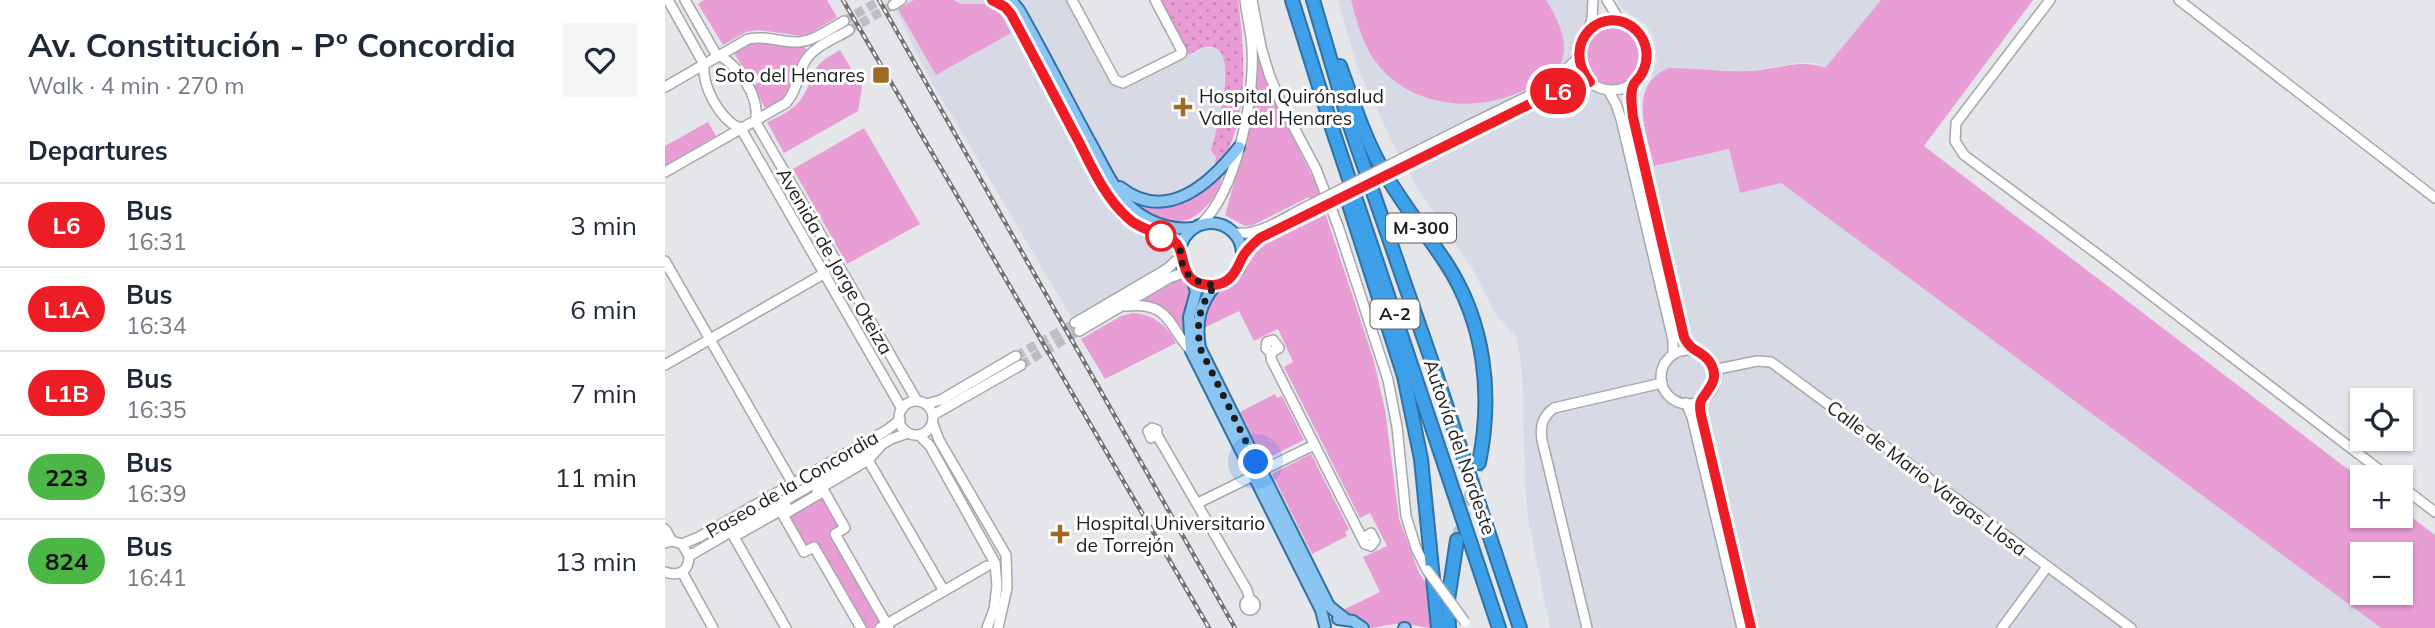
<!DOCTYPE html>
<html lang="en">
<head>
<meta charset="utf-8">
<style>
	body { margin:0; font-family:Mulish,sans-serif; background:#f6f6f7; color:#1f2937; height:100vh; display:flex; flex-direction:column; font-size:26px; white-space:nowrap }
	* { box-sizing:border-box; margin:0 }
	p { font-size:23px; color:#747a83 }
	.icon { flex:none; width:38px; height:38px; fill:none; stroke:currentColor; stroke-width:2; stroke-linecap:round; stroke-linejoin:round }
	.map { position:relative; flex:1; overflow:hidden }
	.side { display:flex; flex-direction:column; background:#fff; width:665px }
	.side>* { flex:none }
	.badge { padding:0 14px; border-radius:23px; font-size:24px; line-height:46px }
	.fabs { position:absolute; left:1685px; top:388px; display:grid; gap:14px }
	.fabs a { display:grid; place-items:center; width:63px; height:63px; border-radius:0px; background:#fff; box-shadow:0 2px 5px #0004; font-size:35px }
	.you { position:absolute; width:35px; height:35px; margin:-18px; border:5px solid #fff; border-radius:50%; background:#1a73e8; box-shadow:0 0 0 10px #1a73e833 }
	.map>.badge { position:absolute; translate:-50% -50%; box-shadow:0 0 0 4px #fff }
	h2 { padding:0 28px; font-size:26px; line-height:63px }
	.round { display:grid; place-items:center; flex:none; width:74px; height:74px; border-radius:0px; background:#f6f6f7 }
	.headline { display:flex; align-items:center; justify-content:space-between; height:119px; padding:0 28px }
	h1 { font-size:33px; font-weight:700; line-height:52px }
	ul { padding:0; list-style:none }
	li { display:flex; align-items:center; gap:21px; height:84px; padding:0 28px; border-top:2px solid #e0e1e3 }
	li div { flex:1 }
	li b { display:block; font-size:26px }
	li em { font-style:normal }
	li .badge { min-width:77px; font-weight:700; text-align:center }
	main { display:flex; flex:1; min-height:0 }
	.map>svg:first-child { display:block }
</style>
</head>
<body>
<main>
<section class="side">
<div class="headline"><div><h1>Av. Constitución - Pº Concordia</h1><p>Walk · 4 min · 270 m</p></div><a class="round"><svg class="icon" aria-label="heart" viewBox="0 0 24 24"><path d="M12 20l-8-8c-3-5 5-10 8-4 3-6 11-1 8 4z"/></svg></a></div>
<h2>Departures</h2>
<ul>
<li><span class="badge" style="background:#ee1c25;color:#fff">L6</span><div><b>Bus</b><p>16:31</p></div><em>3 min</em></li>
<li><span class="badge" style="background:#ee1c25;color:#fff">L1A</span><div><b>Bus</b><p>16:34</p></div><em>6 min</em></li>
<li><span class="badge" style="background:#ee1c25;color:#fff">L1B</span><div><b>Bus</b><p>16:35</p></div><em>7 min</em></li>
<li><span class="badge" style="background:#4ab747;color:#111">223</span><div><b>Bus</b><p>16:39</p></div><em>11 min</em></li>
<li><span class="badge" style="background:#4ab747;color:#111">824</span><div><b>Bus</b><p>16:41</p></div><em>13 min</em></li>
</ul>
</section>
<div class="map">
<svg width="1770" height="628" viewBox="0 0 1770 628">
	<defs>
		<pattern id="park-dots" width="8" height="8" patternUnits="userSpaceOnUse" patternTransform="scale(1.75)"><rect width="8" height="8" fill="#e99dd5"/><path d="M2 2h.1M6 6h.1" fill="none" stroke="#c787b6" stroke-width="1.8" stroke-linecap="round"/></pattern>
	</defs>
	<rect width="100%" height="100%" fill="#e5e6ea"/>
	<g fill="#d7dae4">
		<polygon points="236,0 327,0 339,7 454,210 505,239 515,257 410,323 262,74 228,5"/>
		<polygon points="346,0 407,0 454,83 517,51 522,51 525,55 539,48 552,48 559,57 560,71 551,157 556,170 501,202 455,187"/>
		<polygon points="673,0 928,0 924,30 913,48 913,59 917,71 925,82 943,90 969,171 1064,149 1075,192 1116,183 1716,628 885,628 863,518 860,482 857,371 852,337 831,315 807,268 752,187 729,146 692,66"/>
		<polygon points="951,0 1216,0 1160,68 1149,63 1132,63 1088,71 1004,68 987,78 992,58 989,38 980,24 959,10"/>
	</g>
	<g fill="#e99dd5" fill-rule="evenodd">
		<polygon points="39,0 162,0 172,17 146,33 136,36 93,30 81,32 58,45 33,4"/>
		<polygon points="249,0 289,0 296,4 325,4 335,12 346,33 271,75 233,9"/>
		<path d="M686 0H881C892 17 906 44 895 65 888 80 864 88 850 94 800 114 737 104 706 55 696 38 691 19 686 0Z"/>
		<path d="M1216 0H1368L1259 146 1697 480 1698 516H1736V509L1770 535V628H1716L1116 183 1075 193 1064 149 989 166C982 133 961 85 1004 68 1031 68 1058 72 1086 71 1112 70 1135 58 1160 68ZM1698 555H1736V593H1698Z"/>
		<circle cx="947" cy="56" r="29"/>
		<path d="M103 41 129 47 139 46 142 50C131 64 133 85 121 97 115 102 106 105 100 108L88 86 96 81 89 70 82 74 69 53 86 42Z"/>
		<path d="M175 50 197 87 193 111 119 153 102 122C115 116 130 110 138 96 154 69 143 68 175 50Z"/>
		<path d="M593 57 605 91 650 182 708 358 720 409 734 519 754 573 763 586 768 628C755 628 745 623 733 624 722 624 714 628 703 628L696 619 676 611 715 592 698 557 722 546 705 513 695 518 619 367 628 362 613 329 589 341 574 311 537 329 544 302 551 294 572 283 596 244 651 214 644 197 588 225 580 226 560 215 581 141 589 103Z"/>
		<polygon points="43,122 51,136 0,166 0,146"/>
		<polygon points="199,128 255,224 182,264 128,169"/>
		<path d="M559 172 550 199 548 198C524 231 501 227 470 204L488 207 502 206Z"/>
		<polygon points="518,279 527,289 518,333 503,313 474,302 511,281"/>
		<path d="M468 313C489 315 501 324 511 343L440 379 416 339 456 316Z"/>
		<polygon points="610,394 612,398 617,396 639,440 599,460 575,412"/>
		<polygon points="646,454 684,529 680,532 682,536 647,554 607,474"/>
		<polygon points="159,495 177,527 168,532 219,623 210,628 198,628 150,543 139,548 121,516"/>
	</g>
	<path fill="url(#park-dots)" d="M495 0H573C580 55 586 119 553 168L550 165 551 157 546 151C551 133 573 56 550 48 541 44 532 51 524 55Z"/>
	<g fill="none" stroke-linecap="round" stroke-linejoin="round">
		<g stroke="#bdbec1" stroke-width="9" stroke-dasharray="9 4.5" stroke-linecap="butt">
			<polyline points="179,21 216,0"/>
			<polyline points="184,30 228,5"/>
			<polyline points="351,356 410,323"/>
			<polyline points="356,365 414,331"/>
		</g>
		<polyline stroke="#bdbec1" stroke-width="12" stroke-dasharray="12 6" stroke-linecap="butt" points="792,540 814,463"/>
		<defs>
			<g id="minor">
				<polyline points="3,0 39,64"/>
				<polyline points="20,0 52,56"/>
				<polyline points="407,0 450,80 458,83 516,54 517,51 490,0"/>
				<polyline points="587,0 596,47 604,74 616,103 651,169 673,226 723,380 732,427 741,516 751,548 762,570"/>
				<polyline points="942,0 955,21"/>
				<polyline points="1385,0 1291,123 1290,141 1299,155 1439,259 1725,478"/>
				<polyline points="1514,0 1770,198"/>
				<polyline points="228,5 236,0"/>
				<circle cx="947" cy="55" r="35"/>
				<polyline points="924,29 927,19 928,0"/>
				<path d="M54 55C74 67 94 95 91 120"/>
				<path d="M39 65C37 86 54 118 74 128"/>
				<polyline points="969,83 967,94 968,117 1019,337 1026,350"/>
				<path d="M0 87 83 39C104 35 115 43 133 42 149 41 165 29 179 21"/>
				<polyline points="943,90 951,104 956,119 1008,340 1008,354"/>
				<polyline points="90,121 252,401"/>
				<polyline points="75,127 237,409"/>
				<polyline points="800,127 884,86 913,58"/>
				<polyline points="803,134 903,86 925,82"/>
				<path d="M0 172 121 103C132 91 132 76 139 63 147 47 169 39 184 30"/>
				<path d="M535 225C572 191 590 97 587 48 586 32 582 16 580 0"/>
				<path d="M570 233C594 236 617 219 637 209"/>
				<polyline points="577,257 595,238 640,215"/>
				<polyline points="0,261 128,484"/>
				<path d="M461 306C505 301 503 326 526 351"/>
				<polyline points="410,323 502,269 515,257"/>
				<polyline points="414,331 504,278 521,272"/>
				<circle cx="1023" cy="377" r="27"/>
				<polyline points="606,353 614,348 608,340 602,342 601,348 606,353 606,359 700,544 706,546 710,541 706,533 698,538"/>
				<polyline points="0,365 160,273"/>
				<polyline points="1048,370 1092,361 1106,362 1466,628"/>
				<polyline points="1036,400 1036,415 1086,628"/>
				<circle cx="251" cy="418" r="17"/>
				<polyline points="1021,403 1027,417 1077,628"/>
				<polyline points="261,404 276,400 351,356"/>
				<polyline points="268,415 356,365"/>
				<polyline points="268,424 274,440 341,555 342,588 333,628"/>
				<polyline points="254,435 265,446 330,563 332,586 329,609 322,628"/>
				<polyline points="492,435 486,438 483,431 487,428 492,430 492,435 582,590 585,600"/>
				<polyline points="203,460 279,591"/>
				<polyline points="596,471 649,445"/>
				<polyline points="1736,486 1770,512"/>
				<polyline points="152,490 203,460 215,447"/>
				<polyline points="533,503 588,476"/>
				<polyline points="0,529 7,541"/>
				<polyline points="70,536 122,507"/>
				<polyline points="69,537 121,628"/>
				<path d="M0 543 7 541 17 544 24 556C24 571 14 577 0 572"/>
				<polyline points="17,544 34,537 222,430 235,420"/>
				<polyline points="24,556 226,439 243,433"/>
				<polyline points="17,572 48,628"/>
				<circle cx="585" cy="605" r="5"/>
				<polyline points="196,628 149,547 139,552 118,515 159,491 180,528 170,534 224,628"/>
				<polyline points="215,628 322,566"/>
				<path d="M922 628 877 440C875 426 877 417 889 408L997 383"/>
				<polyline points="1337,628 1382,567"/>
			</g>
			<g id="major">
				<path d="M327 0 339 7 346 14C368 54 388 94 409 134 423 159 436 186 453 209 471 231 502 231 516 249"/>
				<path d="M346 0 354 10C379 54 401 98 425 142 436 161 446 185 461 202 477 220 503 231 528 228"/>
				<path d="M455 187C501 224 545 184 574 147"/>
				<circle cx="546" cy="254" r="31"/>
				<polyline points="527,278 531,292 524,317 526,351 656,610 660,626"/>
				<path d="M551 285C534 304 531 324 535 348L664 606 679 618"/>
				<polyline points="673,619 688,621 698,628"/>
				<polyline points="739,628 740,628"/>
			</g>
			<g id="highway">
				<polyline points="627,0 668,131 834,628"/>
				<polyline points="648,0 685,126 768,365 855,628"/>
				<path d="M675 66C687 99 698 134 715 165 734 200 759 230 781 263 820 323 828 394 814 463"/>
				<polyline points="682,198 739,376 756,459 773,628"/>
				<polyline points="784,628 783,600 792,540"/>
			</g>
		</defs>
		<use href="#minor" stroke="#a6a7aa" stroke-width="12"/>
		<use href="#major" stroke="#3272a2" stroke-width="14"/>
		<use href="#highway" stroke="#3272a2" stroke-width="16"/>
		<use href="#minor" stroke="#fff" stroke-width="9"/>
		<use href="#major" stroke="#8bc6f2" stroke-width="10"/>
		<use href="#highway" stroke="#3da0e9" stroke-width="12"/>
		<defs>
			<g id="rail">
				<polyline points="178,0 544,628"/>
				<polyline points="214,0 570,628"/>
			</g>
		</defs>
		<use href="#rail" stroke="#727274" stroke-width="4.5"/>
		<use href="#rail" stroke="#fff" stroke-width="2" stroke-dasharray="5" stroke-linecap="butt"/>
		<defs>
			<g id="minor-bridge">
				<polyline points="637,209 800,127"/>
				<polyline points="640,215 803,134"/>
				<polyline points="762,570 800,622"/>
			</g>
		</defs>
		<use href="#minor-bridge" stroke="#a6a7aa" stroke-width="12" stroke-linecap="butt"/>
		<use href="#minor-bridge" stroke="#fff" stroke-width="9"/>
	</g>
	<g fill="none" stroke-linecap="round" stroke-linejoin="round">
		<defs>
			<path id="line" d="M327 0 340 7 346 14C369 56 391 99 414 142 427 168 441 199 463 218 476 231 500 233 510 242 523 253 511 287 549 285 566 283 571 271 577 258 581 250 589 243 595 238L887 93 903 86 925 82C893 42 940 1 971 30 983 42 985 60 976 75 974 78 971 81 969 84 964 93 967 106 968 117L1019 337C1026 353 1038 350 1046 364 1054 379 1045 387 1037 399 1034 403 1035 410 1036 415L1086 628"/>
		</defs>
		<use href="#line" stroke="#fff" stroke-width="16"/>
		<use href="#line" stroke="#ee1c25" stroke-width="10"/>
		<path stroke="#1d1d1e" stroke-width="7" stroke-dasharray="0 12.6" d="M496 236C498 237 509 240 513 246 517 251 515 256 517 262 521 279 535 284 551 285 534 304 531 324 535 348L591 462"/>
	</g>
	<g fill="#9f6923" stroke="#fff" stroke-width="2.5">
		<rect x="207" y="66" width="18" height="18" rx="3.5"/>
		<path d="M514.5 96.5h7v7h7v7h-7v7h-7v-7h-7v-7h7z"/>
		<path d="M391.5 523.5h7v7h7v7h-7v7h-7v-7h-7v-7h7z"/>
	</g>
	<circle fill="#fff" stroke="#ee1c25" stroke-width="3.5" cx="496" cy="236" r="14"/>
	<g text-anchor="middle" stroke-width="6" stroke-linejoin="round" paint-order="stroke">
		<g fill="#fff" stroke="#616162" stroke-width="2">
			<rect x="721" y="213.5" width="70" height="29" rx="5"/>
			<rect x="705.5" y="299.5" width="49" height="29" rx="5"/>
		</g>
		<g font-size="18" font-weight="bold" fill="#1d1d1e">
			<text x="756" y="234">M-300</text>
			<text x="730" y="320">A-2</text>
		</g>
		<g font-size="19" fill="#1d1d1e" stroke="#fff" text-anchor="start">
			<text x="200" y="82" text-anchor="end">Soto del Henares</text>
			<text x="534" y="103">Hospital Quirónsalud<tspan x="534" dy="22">Valle del Henares</tspan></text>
			<text x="411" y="530">Hospital Universitario<tspan x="411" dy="22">de Torrejón</tspan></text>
		</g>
		<g font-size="19" fill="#1d1d1e" stroke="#fff">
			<text transform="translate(170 261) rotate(60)" y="7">Avenida de Jorge Oteiza</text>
			<text transform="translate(795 447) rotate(71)" y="7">Autovía del Nordeste</text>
			<text transform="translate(1262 478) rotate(37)" y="7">Calle de Mario Vargas Llosa</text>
			<text transform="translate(127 484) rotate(-30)" y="7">Paseo de la Concordia</text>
		</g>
	</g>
</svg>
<div class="fabs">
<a><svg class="icon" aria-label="locate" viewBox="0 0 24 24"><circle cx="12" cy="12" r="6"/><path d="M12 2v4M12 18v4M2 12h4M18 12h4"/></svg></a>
<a>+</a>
<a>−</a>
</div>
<div class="you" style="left:591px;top:462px"></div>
<b class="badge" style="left:893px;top:91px;background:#ee1c25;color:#fff">L6</b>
</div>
</main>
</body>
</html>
